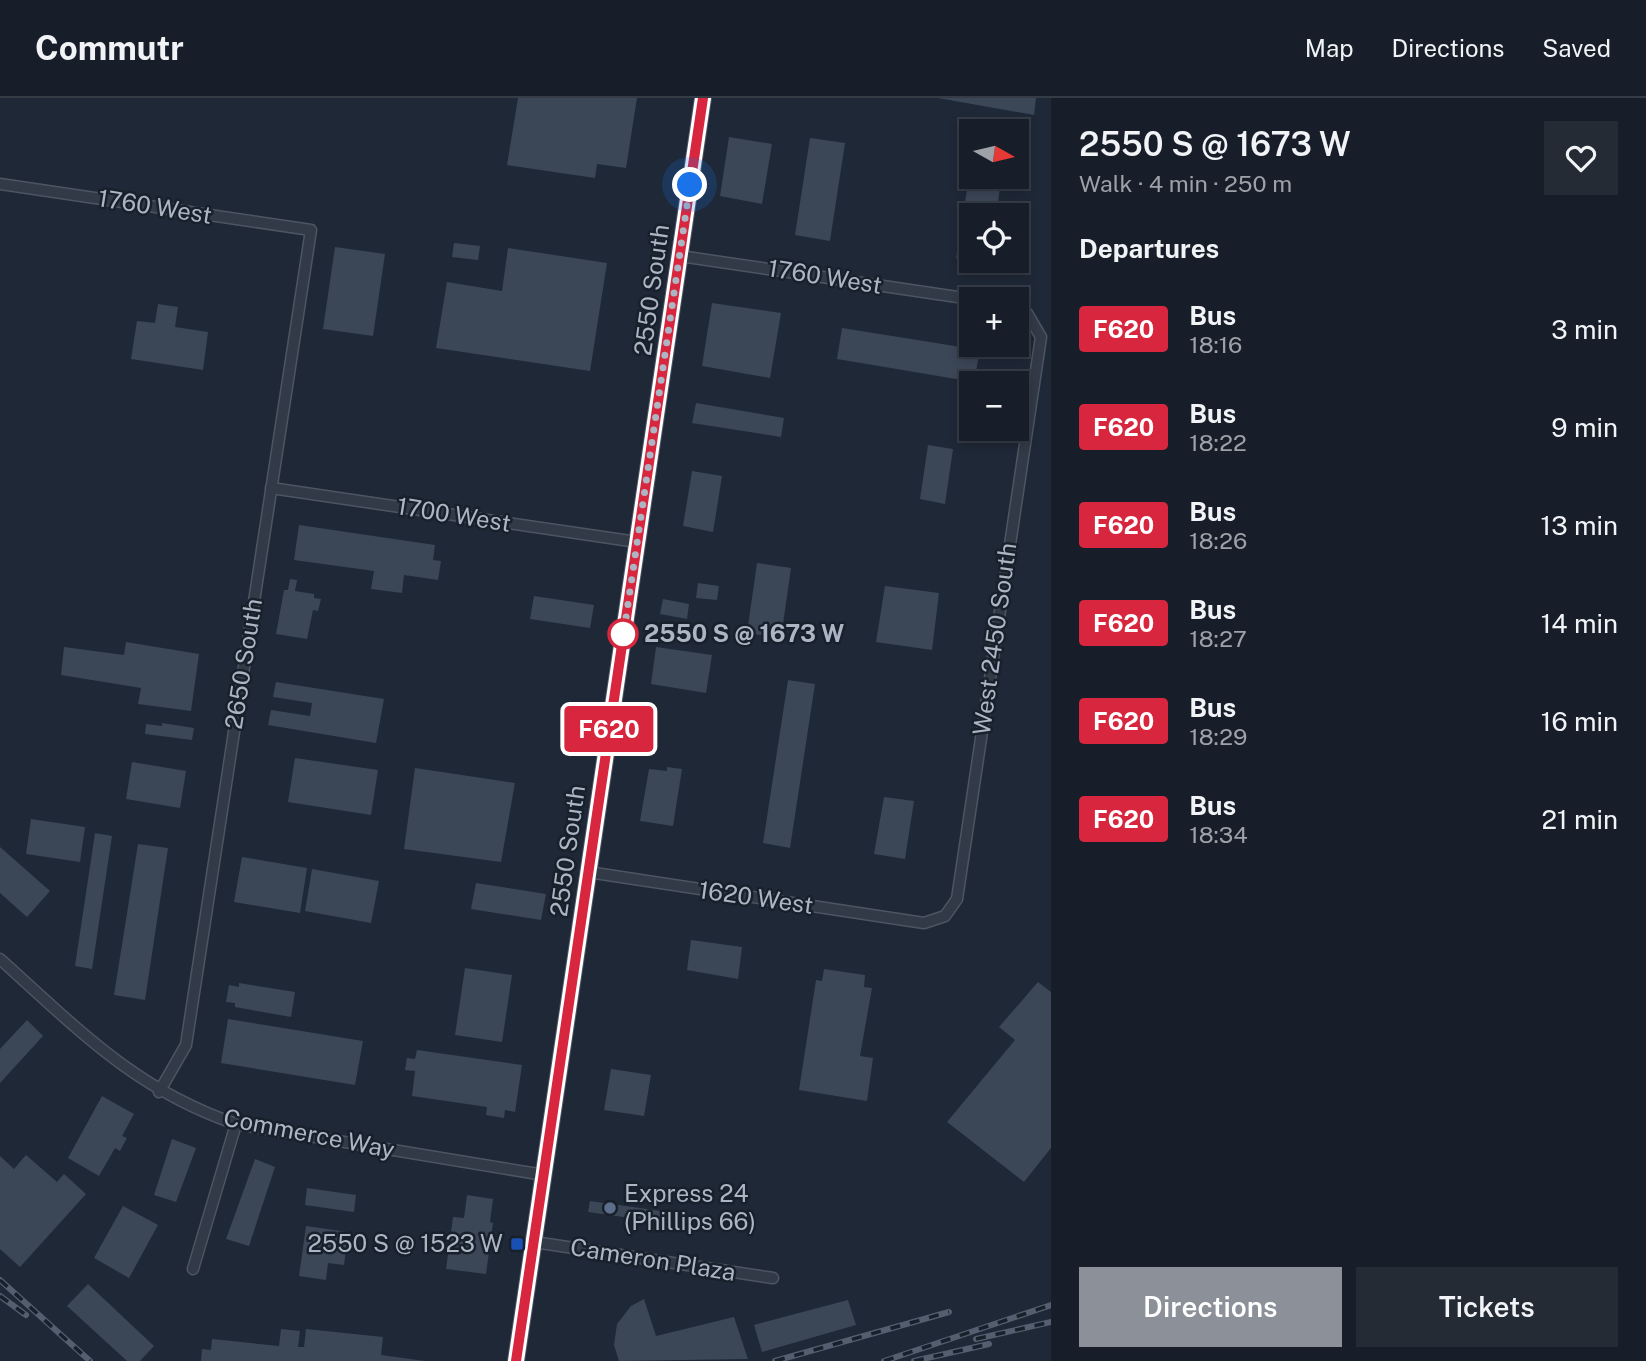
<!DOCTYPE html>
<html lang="en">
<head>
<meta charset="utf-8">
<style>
	body { margin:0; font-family:"Public Sans",sans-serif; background:#242b35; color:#f1f3f6; height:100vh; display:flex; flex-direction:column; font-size:26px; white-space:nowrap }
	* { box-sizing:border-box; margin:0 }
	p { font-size:23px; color:#9ea2a8 }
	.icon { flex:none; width:38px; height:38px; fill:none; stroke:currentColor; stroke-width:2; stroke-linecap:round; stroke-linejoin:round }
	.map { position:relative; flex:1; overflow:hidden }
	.sheet { display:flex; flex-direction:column; background:#171e29; width:595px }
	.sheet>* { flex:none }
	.badge { padding:0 14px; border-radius:5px; font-size:24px; line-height:46px }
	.needle { width:46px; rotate:98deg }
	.controls { position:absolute; left:959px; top:21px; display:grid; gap:14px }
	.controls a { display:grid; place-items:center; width:70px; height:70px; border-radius:0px; background:#171e29; box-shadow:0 4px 10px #0003,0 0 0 2px #363c46; font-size:35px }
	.you { position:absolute; width:35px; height:35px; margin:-18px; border:5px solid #fff; border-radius:50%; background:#1a73e8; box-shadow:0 0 0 10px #1a73e833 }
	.map>.badge { position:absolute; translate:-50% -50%; box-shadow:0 0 0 4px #fff }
	h2 { padding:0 28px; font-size:26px; line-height:63px }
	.round { display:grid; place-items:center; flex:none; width:74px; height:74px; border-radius:0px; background:#242b35 }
	.headline { display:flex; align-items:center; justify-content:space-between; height:119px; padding:0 28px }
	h1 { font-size:33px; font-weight:600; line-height:52px }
	.button { display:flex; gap:14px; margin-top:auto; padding:14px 28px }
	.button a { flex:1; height:80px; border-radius:0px; background:#8c9099; color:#fff; font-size:28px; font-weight:600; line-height:80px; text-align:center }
	.button a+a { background:#242b35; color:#f1f3f6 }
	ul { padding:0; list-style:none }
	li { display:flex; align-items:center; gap:21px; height:98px; padding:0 28px }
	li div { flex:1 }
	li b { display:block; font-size:26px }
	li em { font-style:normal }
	li .badge { min-width:77px; font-weight:700; text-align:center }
	header { display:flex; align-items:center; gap:42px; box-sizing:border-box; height:98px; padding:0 35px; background:#171e29; border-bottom:2px solid #363c46 }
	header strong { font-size:33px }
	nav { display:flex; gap:38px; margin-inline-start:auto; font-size:24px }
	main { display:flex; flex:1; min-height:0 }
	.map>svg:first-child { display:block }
</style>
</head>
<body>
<header>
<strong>Commutr</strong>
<nav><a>Map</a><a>Directions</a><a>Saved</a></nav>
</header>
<main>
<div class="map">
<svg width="1051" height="1263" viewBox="0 0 1051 1263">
	<rect width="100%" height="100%" fill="#1f2837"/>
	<g fill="#3b4657">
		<polygon points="518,0 637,0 626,70 597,66 595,80 507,67"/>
		<polygon points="938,0 1036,0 1034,17"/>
		<polygon points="729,39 772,46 762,106 720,98"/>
		<polygon points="810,40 845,45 830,143 795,137"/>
		<polygon points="968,85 1000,90 996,117 971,117 971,163 956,160"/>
		<polygon points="454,145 480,148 478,162 452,159"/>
		<polygon points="335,149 385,156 373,238 323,231"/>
		<polygon points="508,150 607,165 590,273 436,250 447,184 502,193"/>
		<polygon points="712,205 781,215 770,280 702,268"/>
		<polygon points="158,206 178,209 175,229 208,234 203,272 131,261 137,223 155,225"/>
		<polygon points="842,230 980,252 974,284 837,261"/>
		<polygon points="696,305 784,320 781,339 692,325"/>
		<polygon points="928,347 953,351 945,406 920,401"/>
		<polygon points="692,373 722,378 713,434 683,428"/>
		<polygon points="299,427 435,447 433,462 441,463 438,482 404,477 402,495 371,491 374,473 294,462"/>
		<polygon points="757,465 791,470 781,540 747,535"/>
		<polygon points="290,481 297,482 295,493 314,496 314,500 321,501 318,513 313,512 307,541 276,536 284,492 288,492"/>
		<polygon points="698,485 719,488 717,502 696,500"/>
		<polygon points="885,488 939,495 932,552 876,544"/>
		<polygon points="534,498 594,507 590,530 530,521"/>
		<polygon points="663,501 689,506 687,521 660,516"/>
		<polygon points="126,544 199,556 191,613 138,606 141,590 61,577 64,549 124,557"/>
		<polygon points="656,549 712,557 706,595 651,586"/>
		<polygon points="788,582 815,586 790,750 763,745"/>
		<polygon points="276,584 384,601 376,645 268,627 271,612 310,618 312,605 273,599"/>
		<polygon points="162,625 194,630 192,642 145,636 146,626 162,628"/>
		<polygon points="295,660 378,672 371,717 288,704"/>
		<polygon points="132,664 186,673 180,710 126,701"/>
		<polygon points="667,669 682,671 673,728 640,723 649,671 667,673"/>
		<polygon points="415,670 515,685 501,764 404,751"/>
		<polygon points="884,699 914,703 905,761 874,756"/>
		<polygon points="31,721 85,729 80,764 26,756"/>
		<polygon points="95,735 112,738 92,871 75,868"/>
		<polygon points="138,746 168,750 145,902 114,897"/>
		<polygon points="0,749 50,793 27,819 0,795"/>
		<polygon points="242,759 307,770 300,815 234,804"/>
		<polygon points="312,771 379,783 371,825 305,813"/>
		<polygon points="476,785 546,796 541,822 471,811"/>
		<polygon points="691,842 742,849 738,881 687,872"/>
		<polygon points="465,870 512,877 502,944 455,937"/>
		<polygon points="824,871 865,877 864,889 872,890 860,958 873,960 867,1003 799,992 816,882 822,883"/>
		<polygon points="1038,884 1051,894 1051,1050 1024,1084 947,1024 1015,942 999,929"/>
		<polygon points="239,885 295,894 291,919 235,909 235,905 226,904 229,887 239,889"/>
		<polygon points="228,921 363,943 355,987 221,965"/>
		<polygon points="27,922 43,938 0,985 0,951"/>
		<polygon points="417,952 522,967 515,1014 505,1012 504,1020 486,1017 487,1009 412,998 415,973 405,972 407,960 415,961"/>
		<polygon points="611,971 651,977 644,1018 604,1012"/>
		<polygon points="102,998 134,1016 122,1038 127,1040 120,1053 115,1050 99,1078 68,1060"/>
		<polygon points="172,1041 196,1050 176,1104 154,1097"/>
		<polygon points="26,1057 57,1084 64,1076 86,1096 20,1169 0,1151 0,1058 14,1071"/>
		<polygon points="255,1061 275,1069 249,1148 226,1141"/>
		<polygon points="307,1090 356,1097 354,1114 305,1107"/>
		<polygon points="467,1097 493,1101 490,1124 493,1125 486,1176 446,1171 453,1119 464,1120"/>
		<polygon points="590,1103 668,1114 666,1125 588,1114"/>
		<polygon points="123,1108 158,1127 129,1180 94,1160"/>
		<polygon points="306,1128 348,1134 344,1167 328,1165 326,1182 299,1178"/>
		<polygon points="88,1186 154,1248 140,1263 127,1263 67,1208"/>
		<polygon points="644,1201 656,1238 734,1219 748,1261 619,1263 614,1247 617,1226 631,1208"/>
		<polygon points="848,1202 856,1227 762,1254 754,1227"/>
		<polygon points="281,1231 300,1233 298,1249 304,1249 306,1231 383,1239 381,1257 425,1263 201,1263 202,1251 211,1252 212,1241 279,1248"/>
	</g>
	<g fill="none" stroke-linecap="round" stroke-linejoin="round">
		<defs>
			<g id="minor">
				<polyline points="0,86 311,132 186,947 159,994"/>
				<polyline points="680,158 971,201"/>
				<polyline points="271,390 637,444"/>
				<polyline points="588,774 924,825 945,818 957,801 1041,239 1027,215 1017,210"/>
				<path d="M0 861C78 931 134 991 236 1026L544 1077"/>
				<polyline points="534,1144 773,1180"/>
				<polyline points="193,1171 236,1026"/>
			</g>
			<polyline id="secondary" points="516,1263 703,0"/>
		</defs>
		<use href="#minor" stroke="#4d5562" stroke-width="13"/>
		<use href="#secondary" stroke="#4d5562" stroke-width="18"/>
		<use href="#minor" stroke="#323a47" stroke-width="10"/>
		<use href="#secondary" stroke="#40495a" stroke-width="14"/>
		<defs>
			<g id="rail">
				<polyline points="0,1182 90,1263"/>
				<polyline points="0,1198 26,1217"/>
				<polyline points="976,1241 1051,1224"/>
				<polyline points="775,1263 949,1214"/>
				<polyline points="884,1263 1051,1207"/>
				<polyline points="914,1263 989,1246"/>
			</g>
		</defs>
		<use href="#rail" stroke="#545e6f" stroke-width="6"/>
		<use href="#rail" stroke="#18202b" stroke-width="3.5" stroke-dasharray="10" stroke-linecap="butt"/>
	</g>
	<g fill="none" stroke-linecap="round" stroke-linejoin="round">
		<defs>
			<polyline id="line" points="516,1263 703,0"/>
		</defs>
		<use href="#line" stroke="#fff" stroke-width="16"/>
		<use href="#line" stroke="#d7263d" stroke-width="10"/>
		<polyline stroke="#acb5c4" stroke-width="7" stroke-dasharray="0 12.6" points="623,536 623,540 690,87"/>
	</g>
	<circle fill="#fff" stroke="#d7263d" stroke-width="3.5" cx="623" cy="536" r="14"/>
	<circle fill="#5c6f8a" stroke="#18202b" stroke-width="2.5" cx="610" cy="1110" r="7"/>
	<rect fill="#1a4fb4" stroke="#18202b" stroke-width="2.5" x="510" y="1139" width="14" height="14" rx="3.5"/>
	<g text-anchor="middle" stroke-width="5" stroke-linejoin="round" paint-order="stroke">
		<g font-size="24" fill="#acb5c4" stroke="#18202b">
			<text transform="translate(155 109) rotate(9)" y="8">1760 West</text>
			<text transform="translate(825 179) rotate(9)" y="8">1760 West</text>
			<text transform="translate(652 192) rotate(-82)" y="8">2550 South</text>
			<text transform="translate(454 417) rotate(9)" y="8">1700 West</text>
			<text transform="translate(995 541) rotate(-82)" y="8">West 2450 South</text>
			<text transform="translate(244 566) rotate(-81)" y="8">2650 South</text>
			<text transform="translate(568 753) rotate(-82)" y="8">2550 South</text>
			<text transform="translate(756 800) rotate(8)" y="8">1620 West</text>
			<text transform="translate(309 1036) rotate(11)" y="8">Commerce Way</text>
			<text transform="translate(653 1162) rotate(9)" y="8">Cameron Plaza</text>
		</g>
		<g font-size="24" font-weight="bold" fill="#acb5c4" stroke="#18202b" text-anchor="start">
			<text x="644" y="544">2550 S @ 1673 W</text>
		</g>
		<g font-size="24" fill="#acb5c4" stroke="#18202b" text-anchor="start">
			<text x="624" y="1104">Express 24<tspan x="624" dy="28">(Phillips 66)</tspan></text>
			<text x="503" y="1154" text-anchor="end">2550 S @ 1523 W</text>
		</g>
	</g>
</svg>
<div class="controls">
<a><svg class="needle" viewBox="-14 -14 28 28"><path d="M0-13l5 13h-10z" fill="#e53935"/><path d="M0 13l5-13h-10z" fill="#9ea2a8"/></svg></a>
<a><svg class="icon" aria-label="locate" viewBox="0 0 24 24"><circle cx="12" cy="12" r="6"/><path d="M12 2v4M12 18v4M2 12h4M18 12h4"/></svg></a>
<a>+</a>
<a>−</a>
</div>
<div class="you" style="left:690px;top:87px"></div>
<b class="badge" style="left:609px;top:631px;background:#d7263d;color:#fff">F620</b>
</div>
<section class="sheet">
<div class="headline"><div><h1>2550 S @ 1673 W</h1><p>Walk · 4 min · 250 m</p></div><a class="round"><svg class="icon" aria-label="heart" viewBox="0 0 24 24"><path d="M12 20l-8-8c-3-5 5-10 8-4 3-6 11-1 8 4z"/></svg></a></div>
<h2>Departures</h2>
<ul>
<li><span class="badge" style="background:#d7263d;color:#fff">F620</span><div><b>Bus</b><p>18:16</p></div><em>3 min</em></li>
<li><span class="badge" style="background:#d7263d;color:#fff">F620</span><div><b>Bus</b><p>18:22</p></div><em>9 min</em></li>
<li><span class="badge" style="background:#d7263d;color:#fff">F620</span><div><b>Bus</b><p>18:26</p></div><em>13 min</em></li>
<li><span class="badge" style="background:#d7263d;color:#fff">F620</span><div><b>Bus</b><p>18:27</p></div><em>14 min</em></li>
<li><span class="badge" style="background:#d7263d;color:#fff">F620</span><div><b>Bus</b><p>18:29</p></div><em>16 min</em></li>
<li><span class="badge" style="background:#d7263d;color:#fff">F620</span><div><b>Bus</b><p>18:34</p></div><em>21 min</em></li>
</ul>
<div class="button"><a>Directions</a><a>Tickets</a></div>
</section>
</main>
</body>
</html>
